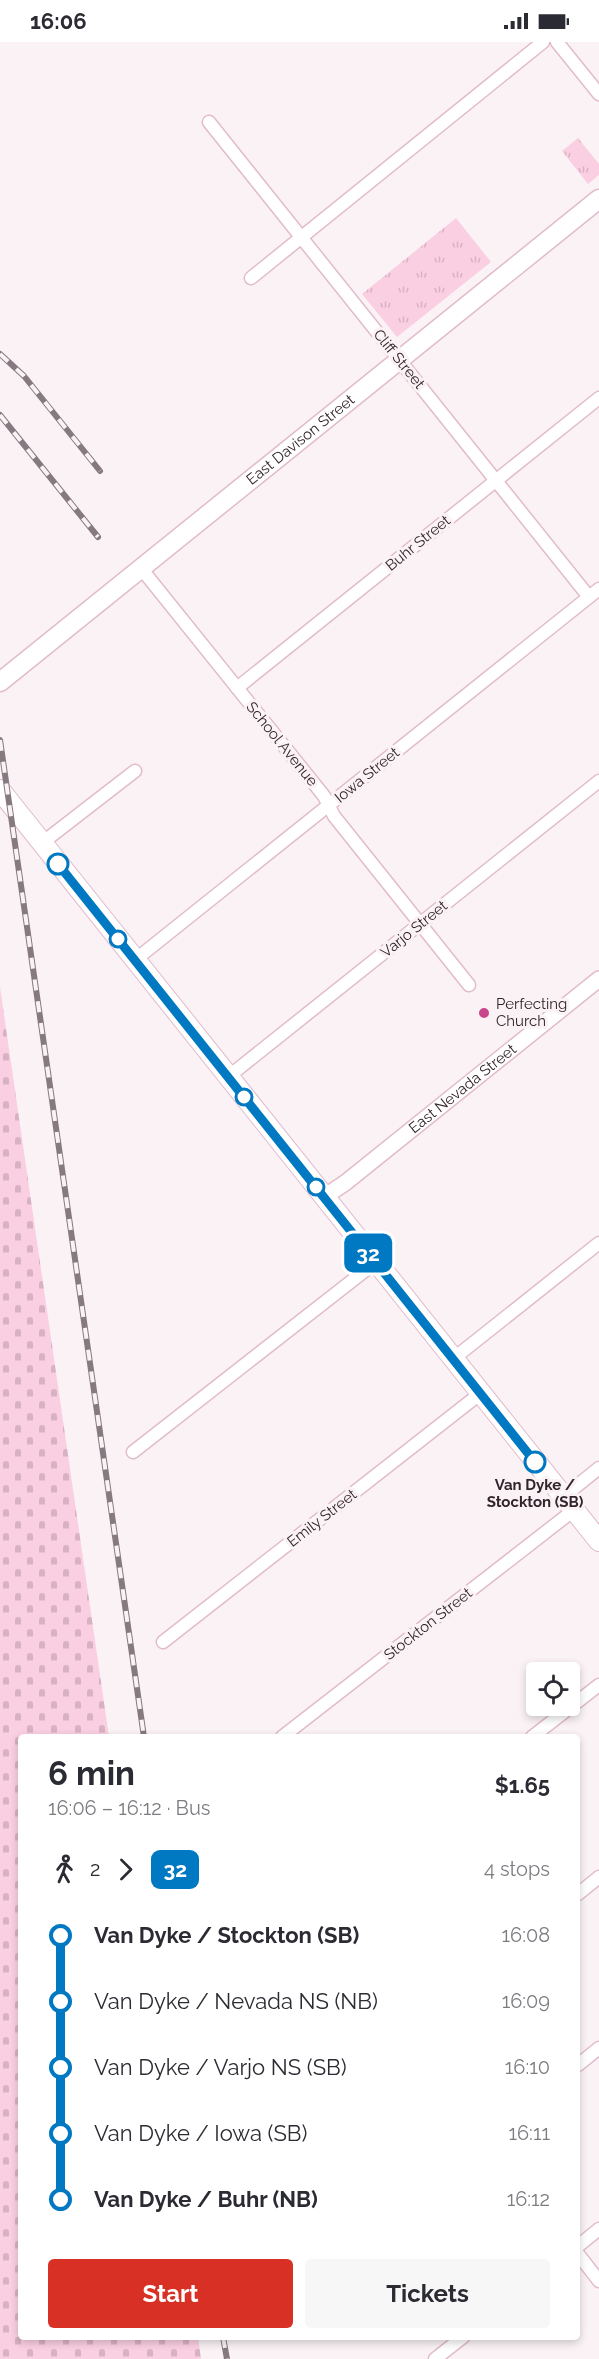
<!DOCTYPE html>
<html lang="en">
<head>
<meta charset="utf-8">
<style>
	body { margin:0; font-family:Raleway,sans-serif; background:#f7f7f7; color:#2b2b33; height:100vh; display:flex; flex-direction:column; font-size:22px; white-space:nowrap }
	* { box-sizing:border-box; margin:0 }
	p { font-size:20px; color:#7c7c81 }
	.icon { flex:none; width:33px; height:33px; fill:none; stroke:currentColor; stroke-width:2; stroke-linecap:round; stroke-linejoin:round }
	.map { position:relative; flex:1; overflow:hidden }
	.drawer { position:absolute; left:18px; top:1692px; width:562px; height:606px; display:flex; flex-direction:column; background:#fff; border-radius:6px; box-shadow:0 3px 9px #0003 }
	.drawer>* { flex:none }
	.badge { padding:0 12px; border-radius:9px; font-size:21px; line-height:39px }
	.buttons { position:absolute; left:526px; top:1620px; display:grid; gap:12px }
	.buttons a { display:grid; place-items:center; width:54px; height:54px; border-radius:6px; background:#fff; box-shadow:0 3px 9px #0003; font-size:30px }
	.map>.badge { position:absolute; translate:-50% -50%; box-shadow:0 0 0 3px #fff }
	.legs { display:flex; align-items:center; gap:9px; height:66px; padding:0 30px; font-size:20px }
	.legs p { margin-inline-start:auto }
	.headline { display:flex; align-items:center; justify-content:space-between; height:102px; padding:0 30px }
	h1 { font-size:33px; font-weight:700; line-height:45px }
	.cta { display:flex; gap:12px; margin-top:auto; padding:12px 30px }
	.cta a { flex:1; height:69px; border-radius:6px; background:#d93025; color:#fff; font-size:24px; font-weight:700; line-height:69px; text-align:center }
	.cta a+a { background:#f7f7f7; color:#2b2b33 }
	ul { padding:0 30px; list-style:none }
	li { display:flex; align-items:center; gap:21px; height:66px; font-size:22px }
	li i { display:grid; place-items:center; width:9px; height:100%; margin:0 8px; background:currentColor }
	li i::after { content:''; width:15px; height:15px; margin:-8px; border:4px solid; border-radius:50%; background:#fff }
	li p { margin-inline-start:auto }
	li:first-child i { background:linear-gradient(#0000 50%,currentColor 0) }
	li:last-child i { background:linear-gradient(currentColor 50%,#0000 0) }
	.status { display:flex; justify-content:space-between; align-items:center; height:42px; padding:0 30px; background:#fff; direction:ltr }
	.status svg { height:16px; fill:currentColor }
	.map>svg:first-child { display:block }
</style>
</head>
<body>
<div class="status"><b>16:06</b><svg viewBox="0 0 49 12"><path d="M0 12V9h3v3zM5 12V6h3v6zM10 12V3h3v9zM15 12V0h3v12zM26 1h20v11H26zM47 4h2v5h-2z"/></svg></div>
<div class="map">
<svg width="599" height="2317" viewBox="0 0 599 2317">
	<defs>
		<pattern id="grass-tufts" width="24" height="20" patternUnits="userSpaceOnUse" patternTransform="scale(1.5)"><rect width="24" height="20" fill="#fbcfe2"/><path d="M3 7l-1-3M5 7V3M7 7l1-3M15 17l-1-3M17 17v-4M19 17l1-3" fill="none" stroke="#d8b2c2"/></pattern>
		<pattern id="cemetery-stones" width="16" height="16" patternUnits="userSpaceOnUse" patternTransform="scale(1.5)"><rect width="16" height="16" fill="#fbcfe2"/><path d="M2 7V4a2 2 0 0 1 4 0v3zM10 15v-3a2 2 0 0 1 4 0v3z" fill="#d8b2c2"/></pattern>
	</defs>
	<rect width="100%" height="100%" fill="#faf2f5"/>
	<g fill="url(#grass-tufts)">
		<polygon points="578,96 599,122 599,133 588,142 562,109"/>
		<polygon points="456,176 491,220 397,295 362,252"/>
	</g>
	<polygon fill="url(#cemetery-stones)" points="0,945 109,1695 21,1695 21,2295 198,2295 201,2317 0,2317"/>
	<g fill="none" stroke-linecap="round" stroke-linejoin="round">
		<defs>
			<g id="minor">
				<polyline points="557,0 599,52"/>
				<polyline points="209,80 589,555"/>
				<polyline points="251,236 543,0"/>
				<polyline points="140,525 324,754 334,774 469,943"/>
				<polyline points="237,646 599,356"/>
				<polyline points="42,801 135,729"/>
				<polyline points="135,918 599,547"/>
				<polyline points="228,1035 599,739"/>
				<polyline points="453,1317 599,1201"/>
				<polyline points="133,1410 376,1220"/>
				<polyline points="563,1455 599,1426"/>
				<polyline points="163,1600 481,1351"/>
				<polyline points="282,1695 574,1468"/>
				<polyline points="532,1695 599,1643"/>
				<polyline points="578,1852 599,1835"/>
				<polyline points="578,2023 599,2006"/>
				<polyline points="578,2204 599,2187"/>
				<polyline points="578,2212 599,2239"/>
				<polyline points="435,2317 463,2295"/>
			</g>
			<g id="tertiary">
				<path id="s1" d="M324 1155 345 1141 599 937"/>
			</g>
			<g id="secondary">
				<path id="s2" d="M0 640 599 157"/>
			</g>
			<polyline id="primary" points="0,748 599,1499"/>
		</defs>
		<use href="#minor" stroke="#e2bbcc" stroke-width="15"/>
		<use href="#tertiary" stroke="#e2bbcc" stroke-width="18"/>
		<use href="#secondary" stroke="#e2bbcc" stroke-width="21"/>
		<use href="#primary" stroke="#e2bbcc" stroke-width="22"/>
		<use href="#minor" stroke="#fff" stroke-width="12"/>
		<use href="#tertiary" stroke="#fff" stroke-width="15"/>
		<use href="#secondary" stroke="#fff" stroke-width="18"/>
		<use href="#primary" stroke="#fff" stroke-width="20"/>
		<defs>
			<g id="rail">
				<polyline points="0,312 24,334 100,429"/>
				<polyline points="0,373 98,495"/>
				<polyline points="0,698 144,1695"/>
				<polyline points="223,2295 227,2317"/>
			</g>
		</defs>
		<use href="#rail" stroke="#867a80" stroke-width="6"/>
		<use href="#rail" stroke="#faf2f5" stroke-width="4" stroke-dasharray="11" stroke-linecap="butt"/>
	</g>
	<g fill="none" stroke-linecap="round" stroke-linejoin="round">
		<defs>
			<polyline id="line-1" points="58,822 535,1420"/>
		</defs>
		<use href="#line-1" stroke="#fff" stroke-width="14"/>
		<use href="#line-1" stroke="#0079c2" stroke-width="9"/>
	</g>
	<g fill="#fff" stroke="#0079c2" stroke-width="3">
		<circle cx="58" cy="822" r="10"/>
		<circle cx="118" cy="897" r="8"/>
		<circle cx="244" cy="1055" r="8"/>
		<circle cx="316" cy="1145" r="8"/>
		<circle cx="535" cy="1420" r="10"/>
	</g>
	<circle fill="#c9468c" stroke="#faf2f5" stroke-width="2" cx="484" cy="971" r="6"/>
	<g text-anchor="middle" stroke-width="6" stroke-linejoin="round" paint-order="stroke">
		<g font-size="15" fill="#33242b" stroke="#faf2f5">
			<text transform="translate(399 317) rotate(51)" y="5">Cliff Street</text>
			<text dy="5" stroke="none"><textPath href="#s2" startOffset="386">East Davison Street</textPath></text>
			<text transform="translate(418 501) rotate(-39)" y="5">Buhr Street</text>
			<text transform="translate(282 702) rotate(51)" y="5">School Avenue</text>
			<text transform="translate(367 733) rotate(-39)" y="5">Iowa Street</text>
			<text transform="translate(414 887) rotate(-39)" y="5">Varjo Street</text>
			<text dy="5" stroke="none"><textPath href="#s1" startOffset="176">East Nevada Street</textPath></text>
			<text transform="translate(322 1476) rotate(-38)" y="5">Emily Street</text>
			<text transform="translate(428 1582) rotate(-38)" y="5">Stockton Street</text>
		</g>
		<g font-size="15" fill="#33242b" stroke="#faf2f5" text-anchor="start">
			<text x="496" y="967">Perfecting<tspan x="496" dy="17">Church</tspan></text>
		</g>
		<g font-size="15" font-weight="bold" fill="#33242b" stroke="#faf2f5">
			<text x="535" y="1448">Van Dyke /<tspan x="535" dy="17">Stockton (SB)</tspan></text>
		</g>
	</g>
</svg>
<div class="buttons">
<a><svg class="icon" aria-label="locate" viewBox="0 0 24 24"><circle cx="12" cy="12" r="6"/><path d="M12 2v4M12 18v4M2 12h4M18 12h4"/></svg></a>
</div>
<b class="badge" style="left:368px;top:1211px;background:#0079c2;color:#fff">32</b>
<section class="drawer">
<div class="headline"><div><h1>6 min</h1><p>16:06 – 16:12 · Bus</p></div><b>$1.65</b></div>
<div class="legs"><svg class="icon" aria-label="walk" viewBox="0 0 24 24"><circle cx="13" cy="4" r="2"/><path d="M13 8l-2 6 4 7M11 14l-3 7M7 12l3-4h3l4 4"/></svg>2<svg class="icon" aria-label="forward" viewBox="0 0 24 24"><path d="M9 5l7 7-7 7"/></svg><b class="badge" style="background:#0079c2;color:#fff">32</b><p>4 stops</p></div>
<ul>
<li><i style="color:#0079c2"></i><b>Van Dyke / Stockton (SB)</b><p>16:08</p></li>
<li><i style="color:#0079c2"></i><span>Van Dyke / Nevada NS (NB)</span><p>16:09</p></li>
<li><i style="color:#0079c2"></i><span>Van Dyke / Varjo NS (SB)</span><p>16:10</p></li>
<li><i style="color:#0079c2"></i><span>Van Dyke / Iowa (SB)</span><p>16:11</p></li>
<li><i style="color:#0079c2"></i><b>Van Dyke / Buhr (NB)</b><p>16:12</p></li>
</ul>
<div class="cta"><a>Start</a><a>Tickets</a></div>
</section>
</div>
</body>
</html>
